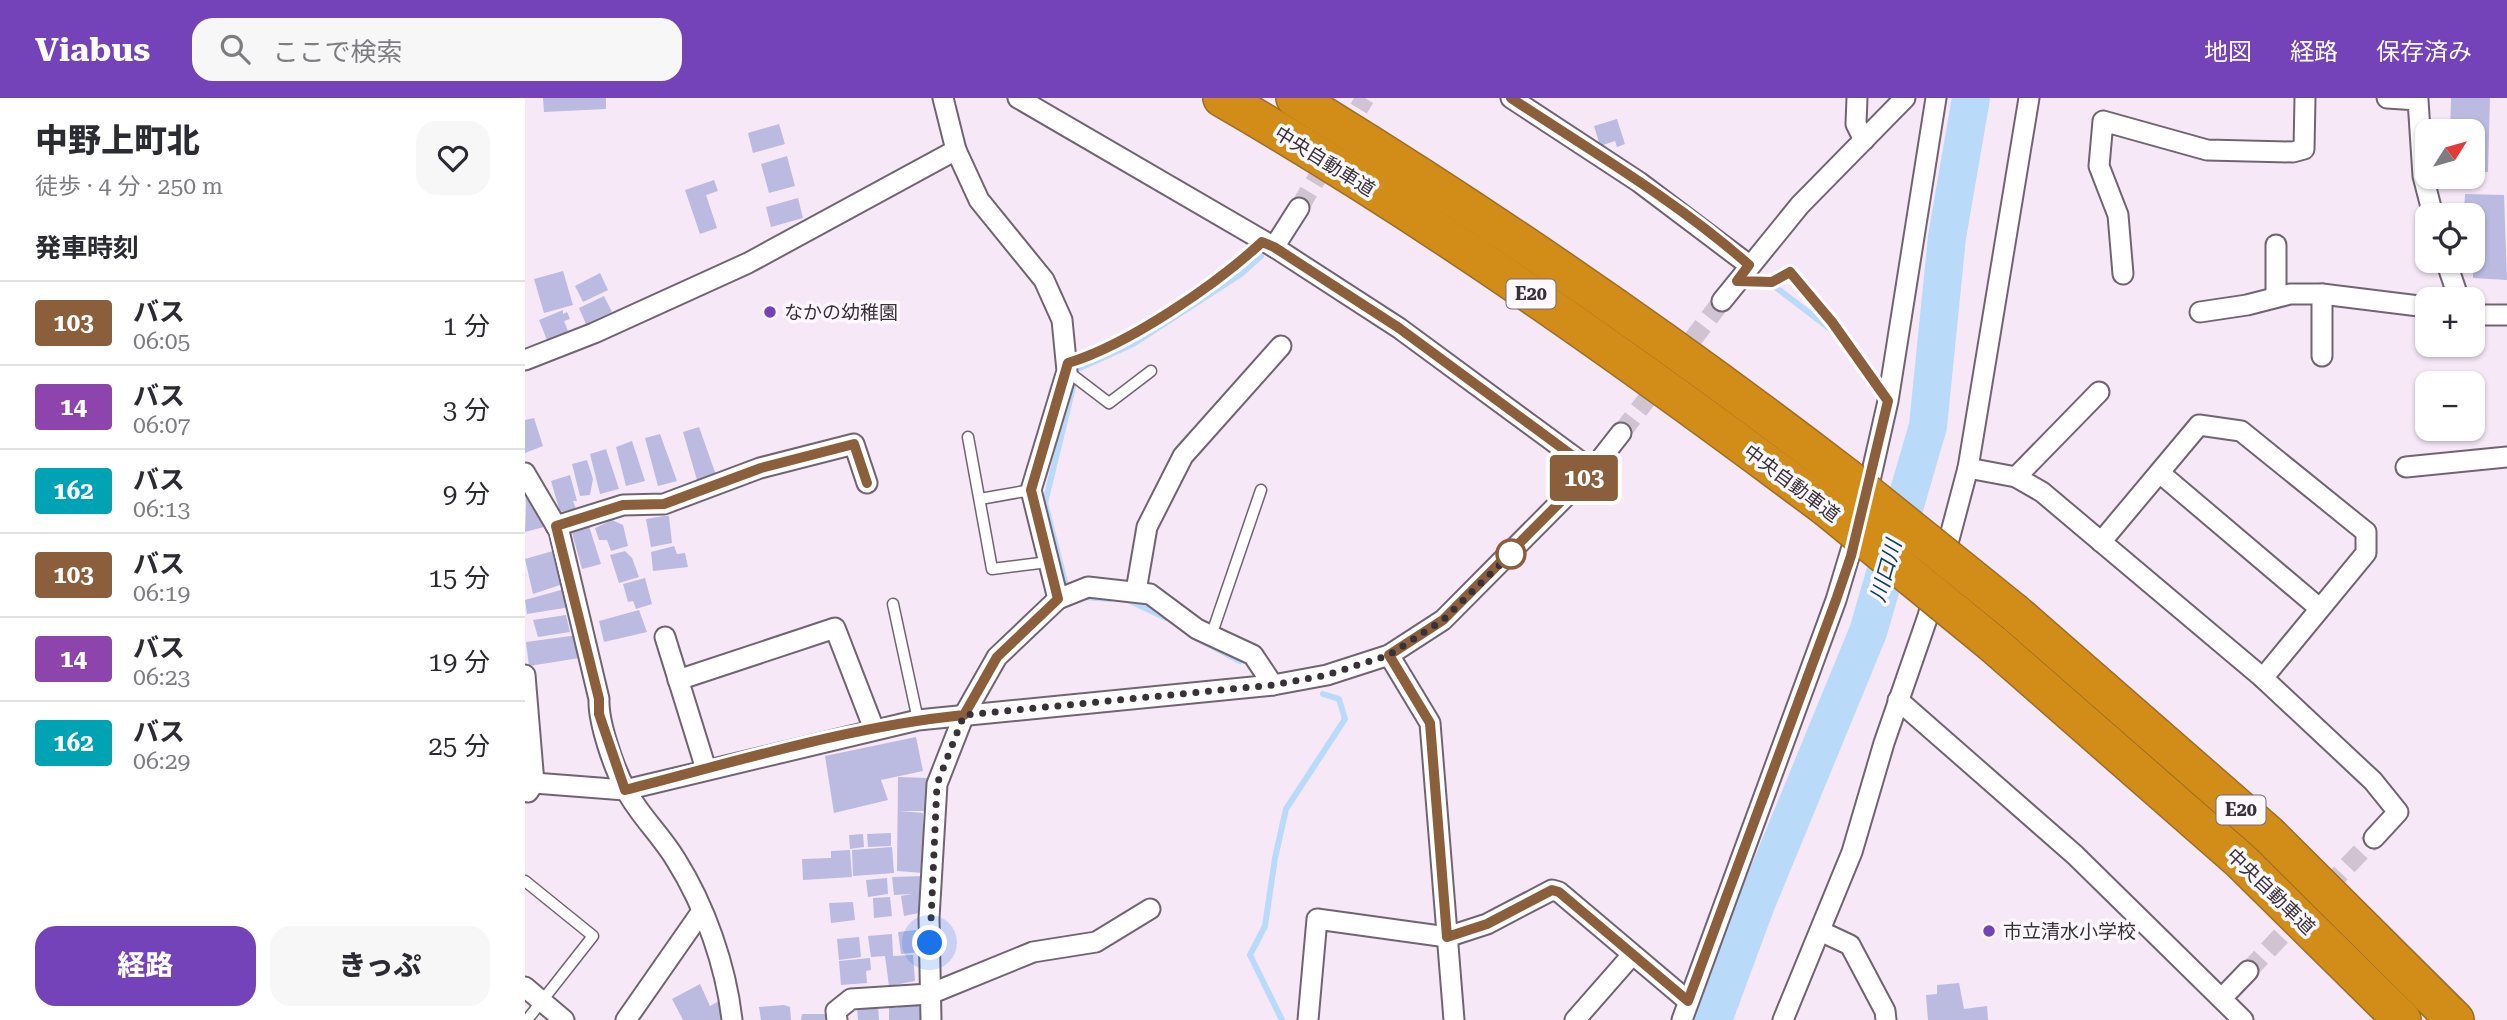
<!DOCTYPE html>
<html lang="ja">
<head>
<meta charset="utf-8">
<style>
	body { margin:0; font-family:"Roboto Serif","Noto Sans JP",serif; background:#f7f7f7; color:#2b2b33; height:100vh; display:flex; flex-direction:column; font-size:26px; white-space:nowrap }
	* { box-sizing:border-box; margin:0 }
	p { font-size:23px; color:#7c7c81 }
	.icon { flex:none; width:38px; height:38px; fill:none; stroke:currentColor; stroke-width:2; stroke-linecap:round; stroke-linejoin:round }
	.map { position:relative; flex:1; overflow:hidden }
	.details { display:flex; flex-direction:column; background:#fff; width:525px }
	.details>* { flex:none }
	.badge { padding:0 14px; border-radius:5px; font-size:24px; line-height:46px }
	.needle { width:46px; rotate:53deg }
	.buttons { position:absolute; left:1890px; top:21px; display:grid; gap:14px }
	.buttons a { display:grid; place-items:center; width:70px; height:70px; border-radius:14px; background:#fff; box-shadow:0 2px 5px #0004; font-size:35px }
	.you { position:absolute; width:35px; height:35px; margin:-18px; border:5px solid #fff; border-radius:50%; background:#1a73e8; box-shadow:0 0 0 10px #1a73e833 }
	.map>.badge { position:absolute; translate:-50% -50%; box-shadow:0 0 0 4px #fff }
	h2 { padding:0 35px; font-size:26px; line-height:63px }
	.round { display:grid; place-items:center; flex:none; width:74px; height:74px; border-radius:21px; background:#f7f7f7 }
	.overview { display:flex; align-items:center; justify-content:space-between; height:119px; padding:0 35px }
	h1 { font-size:33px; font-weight:800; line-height:52px }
	.button { display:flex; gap:14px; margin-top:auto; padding:14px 35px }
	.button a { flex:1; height:80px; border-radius:21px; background:#7442b9; color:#fff; font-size:28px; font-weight:800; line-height:80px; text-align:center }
	.button a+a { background:#f7f7f7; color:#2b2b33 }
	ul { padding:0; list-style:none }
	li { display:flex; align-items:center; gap:21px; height:84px; padding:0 35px; border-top:2px solid #e1e1e2 }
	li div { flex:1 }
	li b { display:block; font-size:26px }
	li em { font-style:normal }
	li .badge { min-width:77px; font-weight:700; text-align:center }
	header { display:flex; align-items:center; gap:42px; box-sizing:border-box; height:98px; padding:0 35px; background:#7442b9; color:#fff }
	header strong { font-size:33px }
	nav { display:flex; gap:38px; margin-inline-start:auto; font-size:24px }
	.search { width:490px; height:63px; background:#f7f7f7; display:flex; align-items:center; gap:18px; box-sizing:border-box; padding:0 24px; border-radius:21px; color:#7c7c81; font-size:26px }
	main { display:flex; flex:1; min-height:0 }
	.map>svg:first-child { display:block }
</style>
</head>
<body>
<header>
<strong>Viabus</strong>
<div class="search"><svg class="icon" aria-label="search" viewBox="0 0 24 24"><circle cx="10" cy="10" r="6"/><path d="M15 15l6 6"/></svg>ここで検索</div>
<nav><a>地図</a><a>経路</a><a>保存済み</a></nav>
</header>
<main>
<section class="details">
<div class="overview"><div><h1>中野上町北</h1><p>徒歩 · 4 分 · 250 m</p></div><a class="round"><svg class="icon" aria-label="heart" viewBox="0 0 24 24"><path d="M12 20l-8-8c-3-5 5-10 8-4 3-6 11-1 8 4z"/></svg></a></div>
<h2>発車時刻</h2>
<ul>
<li><span class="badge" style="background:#8b5e3c;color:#fff">103</span><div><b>バス</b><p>06:05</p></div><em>1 分</em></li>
<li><span class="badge" style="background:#8e44ad;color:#fff">14</span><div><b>バス</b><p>06:07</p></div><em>3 分</em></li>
<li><span class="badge" style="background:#00a3b4;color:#fff">162</span><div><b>バス</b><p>06:13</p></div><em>9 分</em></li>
<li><span class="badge" style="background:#8b5e3c;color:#fff">103</span><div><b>バス</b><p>06:19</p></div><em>15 分</em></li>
<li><span class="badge" style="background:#8e44ad;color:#fff">14</span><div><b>バス</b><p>06:23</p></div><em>19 分</em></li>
<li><span class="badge" style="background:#00a3b4;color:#fff">162</span><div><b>バス</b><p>06:29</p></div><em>25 分</em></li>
</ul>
<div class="button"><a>経路</a><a>きっぷ</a></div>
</section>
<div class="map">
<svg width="1982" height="922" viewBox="0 0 1982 922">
	<rect width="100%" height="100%" fill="#f7e8f8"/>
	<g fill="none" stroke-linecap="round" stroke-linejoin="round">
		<g stroke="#badaf9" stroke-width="6">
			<polyline points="1249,188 1308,233"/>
			<polyline points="555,270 608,246 716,176 736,158"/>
			<polyline points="541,488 520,405 548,289"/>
			<polyline points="558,499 585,501"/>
			<polyline points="603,502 641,520"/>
			<polyline points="664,536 715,563"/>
			<polyline points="757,922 725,857 740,828 750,760 761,711 820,621 814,601 798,596"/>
		</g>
		<polyline stroke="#badaf9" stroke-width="38" points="1188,922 1231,806 1343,534 1403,328 1422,139 1446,0"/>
	</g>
	<g fill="#bbbae1">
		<polygon points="18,0 81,0 81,11 19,14"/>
		<polygon points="1926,0 1965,0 1963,74 1948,74 1948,33 1925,33"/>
		<polygon points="1092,21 1100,46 1092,49 1090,43 1075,48 1069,28"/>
		<polygon points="254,26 260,46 228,55 223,35"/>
		<polygon points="262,58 270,88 244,95 236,66"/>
		<polygon points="189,82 193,93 181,97 192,130 175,136 160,92"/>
		<polygon points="1940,96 1979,97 1982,182 1948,180 1948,117 1939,117"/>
		<polygon points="273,100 278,120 246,129 241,109"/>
		<polygon points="38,173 48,207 19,215 9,181"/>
		<polygon points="75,175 83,192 58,204 50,188"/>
		<polygon points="79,198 87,214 61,226 54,210"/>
		<polygon points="38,212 38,216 42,214 45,221 39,223 43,233 22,242 14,222"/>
		<polygon points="9,320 18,348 0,355 0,322"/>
		<polygon points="174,329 191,377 172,382 158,334"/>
		<polygon points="135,336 152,383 133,388 120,340"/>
		<polygon points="107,343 120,383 101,388 91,349"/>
		<polygon points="81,351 94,391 75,396 65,356"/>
		<polygon points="62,362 68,381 65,397 55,398 47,366"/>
		<polygon points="45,377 52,403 48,403 51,411 35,414 26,383"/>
		<polygon points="0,385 23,428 0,434 1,407"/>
		<polygon points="139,418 144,418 147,445 126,449 121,421"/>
		<polygon points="87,422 98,427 103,448 86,453 82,442 74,442 70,430"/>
		<polygon points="63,425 76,466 57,471 46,431"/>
		<polygon points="149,448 152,456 160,455 163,469 128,473 126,454"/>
		<polygon points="28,453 38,486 8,496 0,461"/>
		<polygon points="100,453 107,460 114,479 94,485 85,457"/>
		<polygon points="120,480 127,506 111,511 108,503 103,504 98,486"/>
		<polygon points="43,490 45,509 2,516 0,502"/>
		<polygon points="114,512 122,534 79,544 74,523"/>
		<polygon points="41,517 45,534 13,539 8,522"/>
		<polygon points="53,537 61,559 4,568 1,544"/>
		<polygon points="391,639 398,673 356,682 363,702 309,715 300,658"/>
		<polygon points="373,679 405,680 405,713 375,713 398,715 398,775 372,773"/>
		<polygon points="366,735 366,748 343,749 342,736"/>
		<polygon points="338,736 339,749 325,751 324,737"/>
		<polygon points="367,749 369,775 328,778 327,752"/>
		<polygon points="325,752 327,779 278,782 277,761 306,760 306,753"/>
		<polygon points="399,778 402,795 396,795 398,814 379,818 376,798 387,796 369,797 367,779"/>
		<polygon points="362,780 363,796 343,799 341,782"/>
		<polygon points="365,799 367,818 349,820 348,800"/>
		<polygon points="328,804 330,822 306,825 304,805"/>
		<polygon points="391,832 392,836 395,835 395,854 376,856 373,834"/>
		<polygon points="367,836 368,858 388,857 390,883 364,888 360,858 346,859 343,838"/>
		<polygon points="334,839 336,859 314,862 312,841"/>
		<polygon points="345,860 346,872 341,873 342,885 316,887 314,863"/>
		<polygon points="1434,885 1439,911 1462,908 1463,922 1403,922 1401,897 1412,896 1412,887"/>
		<polygon points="175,886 185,908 194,903 202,922 158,922 147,901"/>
		<polygon points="259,907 265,909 266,922 236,922 234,909"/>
		<polygon points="373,907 394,907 397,922 364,922 364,910 373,910"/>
		<polygon points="353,908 354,922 333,922 332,909"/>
		<polygon points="277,916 307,916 307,922 276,922"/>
	</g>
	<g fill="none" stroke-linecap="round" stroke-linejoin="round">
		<g stroke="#d1c4d2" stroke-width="19" stroke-dasharray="19 10" stroke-linecap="butt">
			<polyline points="774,110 840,0"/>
			<polyline points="1096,335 1197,203"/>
			<polyline points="1723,873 1849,740"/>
		</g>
		<defs>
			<g id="service">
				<polyline points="1212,183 1247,184 1265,175 1307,224 1363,302"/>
				<path d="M543 265C603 247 691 187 737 144"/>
				<polyline points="542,273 584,305 626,273"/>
				<polyline points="443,339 467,471 523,464"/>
				<polyline points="455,401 506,392"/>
				<polyline points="368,506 393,622"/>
				<polyline points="686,538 736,392"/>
				<polyline points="0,783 68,838 2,922"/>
			</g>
			<g id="minor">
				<polyline points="493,0 749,149 874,230 1067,372"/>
				<polyline points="986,0 1114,84 1224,167"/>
				<polyline points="1332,0 1331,26 1339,42"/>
				<polyline points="1862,0 1893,2 1898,78 1908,117"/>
				<polyline points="749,149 774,110"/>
				<polyline points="1921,163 1934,201"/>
				<polyline points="1598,176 1593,117 1574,68 1578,23 1682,52 1768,54 1779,51 1780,0"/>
				<polyline points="1751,198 1751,147"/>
				<polyline points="1197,203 1275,107 1380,0"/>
				<polyline points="1675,214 1722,207 1765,196 1797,196 1902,209"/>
				<polyline points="1948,217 1982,217"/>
				<polyline points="1797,258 1797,196"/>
				<polyline points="0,262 69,235 223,165 431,52"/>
				<polyline points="1881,369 1982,359"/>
				<polyline points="1443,370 1491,379 1517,394 1738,580 1848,683 1873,714 1849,740"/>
				<path d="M0 375 34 433 74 601C73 624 89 671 101 692 114 717 136 737 151 762 180 808 201 868 207 922"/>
				<polyline points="1636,376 1793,509"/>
				<polyline points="1491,379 1574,294"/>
				<polyline points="1341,400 1363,303 1411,0"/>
				<polyline points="31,428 98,407 139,406 235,370 329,346 342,385"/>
				<polyline points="1576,444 1674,327 1716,333 1841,434 1841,455 1738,580"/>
				<polyline points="611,493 622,429 658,358 756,248"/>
				<polyline points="533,501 563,489 625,496 672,531 728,557 748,587"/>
				<polyline points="140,539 181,671"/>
				<polyline points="864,557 905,625 929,922"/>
				<polyline points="0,577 9,685 3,694"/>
				<polyline points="153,582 310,530 349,631"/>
				<polyline points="1373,602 1550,757 1718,922"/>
				<polyline points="0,687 9,685 100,692 393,622 748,587 802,577 864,557 918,522 1067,372 1096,335"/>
				<polyline points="1295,833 1325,847 1360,913 1361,922"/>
				<polyline points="0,889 39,922"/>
				<polyline points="1697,900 1723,873"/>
				<polyline points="101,922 177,813"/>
				<polyline points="312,922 311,913 326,901 405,896 508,854 571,844 625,811"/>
				<polyline points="406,922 404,820 412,686 439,617 472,559 533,501 506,392 542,273 537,222 519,182 454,102 431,52 418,0"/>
				<polyline points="783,922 792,821 922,839 962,826 1027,792 1034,794 1163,903"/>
				<polyline points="1050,922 1107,857"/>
				<polyline points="1157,922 1311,502 1333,429"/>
				<polyline points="1258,922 1327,754 1359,645 1403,518 1426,434 1443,370 1504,0"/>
			</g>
			<g id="motorway">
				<path d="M697 0C908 122 1107 264 1302 410"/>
				<path d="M770 0C960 116 1143 242 1320 378"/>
				<polyline points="1490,515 1743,736 1930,922"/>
				<polyline points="1467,545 1716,763 1877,922"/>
			</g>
		</defs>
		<use href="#service" stroke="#716472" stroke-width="13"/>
		<use href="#minor" stroke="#716472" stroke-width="23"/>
		<use href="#motorway" stroke="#9c6d24" stroke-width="40"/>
		<use href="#service" stroke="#fff" stroke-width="10"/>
		<use href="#minor" stroke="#fff" stroke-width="19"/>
		<use href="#motorway" stroke="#d28d19" stroke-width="37"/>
		<defs>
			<g id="motorway-bridge">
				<polyline points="1320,378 1490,515"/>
				<polyline points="1302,410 1467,545"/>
			</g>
		</defs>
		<use href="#motorway-bridge" stroke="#9c6d24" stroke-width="40" stroke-linecap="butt"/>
		<use href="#motorway-bridge" stroke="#d28d19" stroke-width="37"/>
	</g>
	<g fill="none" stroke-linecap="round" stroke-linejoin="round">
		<defs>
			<path id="line" d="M342 385 329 346 236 370 139 406 98 407 31 428 74 601V616L100 692C209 664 327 628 439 617L472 559 533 501 506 392 543 265C603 247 692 186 737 144L749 149 874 230 1067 372 918 522 864 557 905 625 922 839 962 826 1027 792 1034 794 1163 903 1311 502 1326 458 1363 303 1307 224 1265 174 1247 184 1212 183 1224 167C1152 103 1066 53 986 0"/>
		</defs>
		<use href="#line" stroke="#fff" stroke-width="16"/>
		<use href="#line" stroke="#8b5e3c" stroke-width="10"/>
		<polyline stroke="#383238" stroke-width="7" stroke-dasharray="0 12.6" points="405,845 412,686 439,617 748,587 802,577 864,557 918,522 986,456"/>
	</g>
	<g fill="#7442b9" stroke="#fef8ff" stroke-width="2.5">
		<circle cx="245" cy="214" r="7"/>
		<circle cx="1464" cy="833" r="7"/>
	</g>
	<circle fill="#fff" stroke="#8b5e3c" stroke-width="3.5" cx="986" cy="456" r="14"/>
	<g text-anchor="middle" stroke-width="7" stroke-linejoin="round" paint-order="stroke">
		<g fill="#fef8ff" stroke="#736d74" stroke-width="2">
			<rect x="981.5" y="181.5" width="49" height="29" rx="5"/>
			<rect x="1691.5" y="697.5" width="49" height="29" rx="5"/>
		</g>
		<g font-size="18" font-weight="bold" fill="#383238">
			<text x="1006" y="202">E20</text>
			<text x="1716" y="718">E20</text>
		</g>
		<g font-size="19" fill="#383238" stroke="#fef8ff">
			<text transform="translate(800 63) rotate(32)" y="7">中央自動車道</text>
			<text transform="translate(1267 385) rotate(37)" y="7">中央自動車道</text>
			<text transform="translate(1746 793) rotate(44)" y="7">中央自動車道</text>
		</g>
		<g font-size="19" fill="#383238" stroke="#fef8ff" text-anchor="start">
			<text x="259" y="221">なかの幼稚園</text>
			<text x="1478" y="840">市立清水小学校</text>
		</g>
		<g font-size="21" font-style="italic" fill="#0a3e64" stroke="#fef8ff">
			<text transform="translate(1361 473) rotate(-74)" y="7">川口川</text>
		</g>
	</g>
</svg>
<div class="buttons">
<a><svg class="needle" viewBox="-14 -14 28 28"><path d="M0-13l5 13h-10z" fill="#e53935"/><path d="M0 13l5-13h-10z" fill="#7c7c81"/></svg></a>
<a><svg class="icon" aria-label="locate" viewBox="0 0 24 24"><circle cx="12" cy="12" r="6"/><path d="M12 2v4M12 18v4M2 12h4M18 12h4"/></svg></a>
<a>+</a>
<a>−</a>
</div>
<div class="you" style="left:405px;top:845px"></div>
<b class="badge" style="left:1059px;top:380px;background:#8b5e3c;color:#fff">103</b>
</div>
</main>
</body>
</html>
